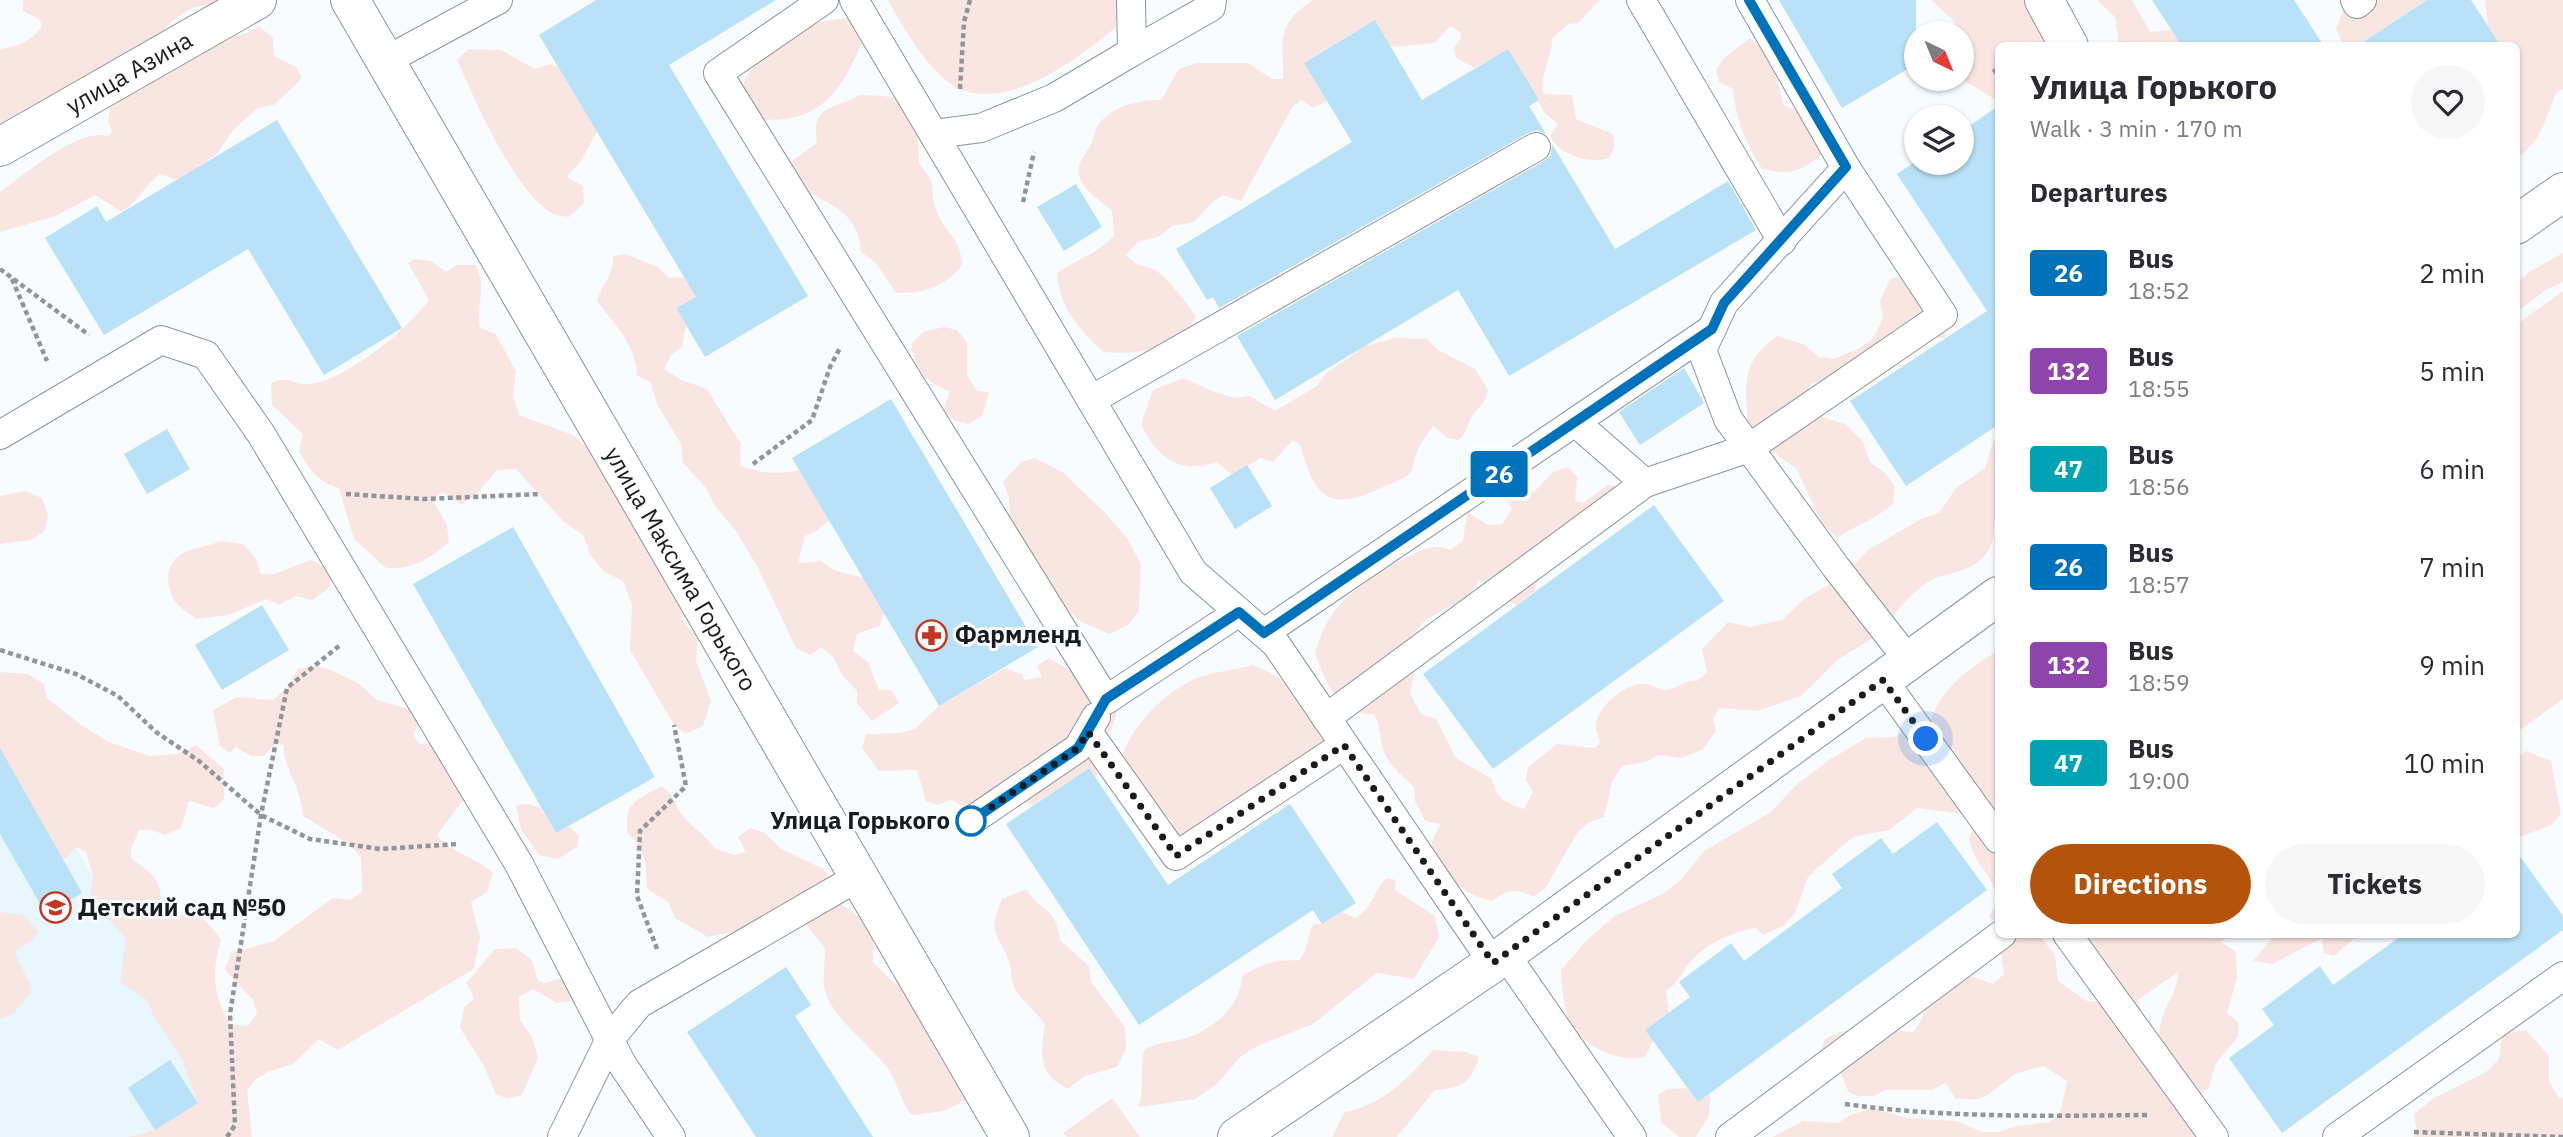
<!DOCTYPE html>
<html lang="en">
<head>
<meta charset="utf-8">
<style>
	body { margin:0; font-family:"IBM Plex Sans",sans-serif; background:#f7f7f7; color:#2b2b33; height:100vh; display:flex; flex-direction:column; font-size:26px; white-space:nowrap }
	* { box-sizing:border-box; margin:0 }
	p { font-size:23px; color:#7c7c81 }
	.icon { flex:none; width:38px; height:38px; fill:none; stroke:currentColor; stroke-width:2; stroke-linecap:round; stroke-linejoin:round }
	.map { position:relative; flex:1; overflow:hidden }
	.details { position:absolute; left:1995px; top:42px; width:525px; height:896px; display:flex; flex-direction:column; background:#fff; border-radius:10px; box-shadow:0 2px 5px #0004 }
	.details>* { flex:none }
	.badge { padding:0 14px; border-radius:5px; font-size:24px; line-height:46px }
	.needle { width:46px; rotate:137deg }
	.tools { position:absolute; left:1904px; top:21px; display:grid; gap:14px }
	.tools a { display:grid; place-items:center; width:70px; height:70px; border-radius:50%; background:#fff; box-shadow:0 2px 5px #0004; font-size:35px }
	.you { position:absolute; width:35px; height:35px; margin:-18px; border:5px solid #fff; border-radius:50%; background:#1a73e8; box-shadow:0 0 0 10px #1a73e833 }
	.map>.badge { position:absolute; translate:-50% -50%; box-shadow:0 0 0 4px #fff }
	h2 { padding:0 35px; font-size:26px; line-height:63px }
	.round { display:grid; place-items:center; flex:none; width:74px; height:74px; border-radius:37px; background:#f7f7f7 }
	.head { display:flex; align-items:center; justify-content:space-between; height:119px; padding:0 35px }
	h1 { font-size:33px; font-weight:700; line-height:52px }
	.primary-button { display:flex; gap:14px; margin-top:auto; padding:14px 35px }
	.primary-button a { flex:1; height:80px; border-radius:42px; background:#b45309; color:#fff; font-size:28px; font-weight:700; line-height:80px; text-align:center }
	.primary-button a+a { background:#f7f7f7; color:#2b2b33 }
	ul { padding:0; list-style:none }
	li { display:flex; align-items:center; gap:21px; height:98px; padding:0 35px }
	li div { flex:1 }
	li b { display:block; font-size:26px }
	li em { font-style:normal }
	li .badge { min-width:77px; font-weight:700; text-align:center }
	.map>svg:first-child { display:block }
</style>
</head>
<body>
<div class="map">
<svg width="2563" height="1137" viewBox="0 0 2563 1137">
	<rect width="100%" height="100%" fill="#f9fcfe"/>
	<polygon fill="#e8f6fe" points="0,710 223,1113 183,1137 0,1137"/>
	<g fill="#f9e6e2" fill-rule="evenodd">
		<path d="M23 0H232L192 8 172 21 155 41 56 103 43 99 0 140V49C17 47 34 40 42 25L39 19 23 11Z"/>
		<path d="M888 0H1119L1115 28C1078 59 1013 108 962 90 933 80 902 26 888 0Z"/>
		<path d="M1313 0H1600L1578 23 1568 24 1552 39C1552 60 1540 71 1543 94L1572 95 1576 119 1613 134 1615 146 1609 158C1589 164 1560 156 1550 136L1558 124 1544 112 1508 49 1475 68 1456 58 1454 48 1461 38 1460 32 1450 26 1435 43 1391 47 1375 20 1305 62 1327 101 1313 108 1302 100 1293 106 1241 201 1223 195 1214 201 1194 222 1172 226 1160 236 1138 242 1126 255C1140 270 1142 263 1155 270 1167 277 1189 305 1196 317 1174 350 1141 355 1103 352 1078 328 1060 308 1057 273 1076 260 1098 253 1114 236L1112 210C1101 202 1082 189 1079 175 1076 164 1085 155 1090 146 1094 140 1094 131 1098 125 1111 106 1140 99 1161 100L1179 69 1196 63H1248L1272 79H1283C1284 41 1274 26 1313 0Z"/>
		<polygon points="1931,0 2040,0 2062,45 1998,46 1998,101 1961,79 1962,62 1969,51 1954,21"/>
		<polygon points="2097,0 2132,0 2150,32 2172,30 2197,45 2119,45 2115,17"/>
		<polygon points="2347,0 2427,0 2358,45 2342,42 2336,29"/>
		<path d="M2485 0H2563V90L2557 92C2542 124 2546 134 2517 159L2516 46 2501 45 2488 26Z"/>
		<path d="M852 18 866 32C845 86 823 126 758 119 750 108 742 99 744 84 746 65 791 34 809 26 823 20 837 19 852 18Z"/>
		<path d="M259 26 273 38 274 56 296 67 302 78 274 105 258 108 234 129 216 155 178 180 160 174C144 185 139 202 122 212L95 195 56 216 0 232V192C26 174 77 128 108 136L112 132 108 121 110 108C143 83 176 56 214 38 232 30 237 42 259 26Z"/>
		<path d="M1750 38C1775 55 1775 78 1784 105L1797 111 1821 135V155C1798 173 1791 175 1762 169 1745 142 1736 120 1733 89L1719 82 1716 70 1724 58Z"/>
		<path d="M468 49 501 50 535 69 550 64 558 67 597 131 581 161 567 177 583 186 584 203 569 217C562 216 553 215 548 211 511 184 476 102 457 60Z"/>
		<path d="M860 95C871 96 885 95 894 98 919 106 919 144 919 164 940 187 928 186 936 210 945 235 960 234 962 265 945 287 923 294 896 293L876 263 861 252C859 208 823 203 792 183L786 165 817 143C810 104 834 110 860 95Z"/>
		<polygon points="2563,253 2563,282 2546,290 2517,312 2517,283 2529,272"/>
		<path d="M625 254 658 267 669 278 685 277 696 297 676 308 686 325 682 347 671 355 664 369 682 380 707 389 741 444 740 466C761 473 778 475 800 470L829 520 817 531 805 536 798 563 821 561 834 570 864 578 884 613 880 626 857 634 853 651 868 662 879 690H891L899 703 872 721 857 704V691L843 676 833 657 821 647 811 655 796 648 758 568 736 531 715 506 706 488 683 463 681 444 658 406 650 382 636 375C640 350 611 320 597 301 604 279 612 280 613 256Z"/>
		<path d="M414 259 431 261 446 272 457 265H476C487 293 476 300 480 328L496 334 516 372 513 396 519 415 573 435 605 464 688 601 681 620 698 637 696 661 711 701 703 726 686 734 674 725 630 650 632 605 623 581 603 571 590 554 583 535 564 522 516 469 497 470 474 497 460 504 443 492 432 499 447 525 449 542C429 560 413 569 386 568L354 539 339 488C317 482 310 470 299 451L303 434 272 405 271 383C294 375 289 385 307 384 342 384 410 327 429 300L408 263Z"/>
		<path d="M1914 272 1946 329 1945 338H1929L1839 377 1811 384 1806 393 1817 416 1846 424 1863 442 1870 462 1885 473 1895 487 1893 504C1876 519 1856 525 1837 538L1822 523 1796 468 1778 456 1748 425C1745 384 1741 362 1777 336L1805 345 1819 357 1833 359 1856 350 1873 339 1883 318 1880 301 1890 279Z"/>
		<polygon points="2563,291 2563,699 2517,732 2517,324"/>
		<path d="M944 327 957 330 967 342V375L977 391 989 392 982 416 968 424 954 420 943 411 950 391C925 383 916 370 911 344L923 332Z"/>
		<path d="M1395 338 1427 339 1438 350 1475 369 1488 390C1485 404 1480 405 1473 415 1467 424 1468 432 1459 440L1447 438 1433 426C1427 435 1420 444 1416 454 1414 459 1414 465 1412 470 1408 479 1393 482 1385 486 1330 513 1315 500 1300 444L1292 441 1273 462 1261 458 1232 475 1217 462C1180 475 1157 458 1141 424L1153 390 1184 378 1214 392 1235 398 1250 396 1275 411 1317 386 1325 374 1365 346Z"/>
		<path d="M1998 438V508C1991 524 1998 539 1986 554 1973 570 1956 572 1938 577 1921 582 1890 615 1885 631L1839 659 1801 696 1757 711 1719 708 1713 718 1716 731 1703 749 1682 758 1658 755 1646 762 1622 766 1612 782 1604 817 1588 823 1577 833 1546 887 1534 897C1515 888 1509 889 1492 901 1462 895 1449 877 1431 854L1432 841 1441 824 1425 821 1415 801 1414 787C1400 774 1384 762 1381 741 1379 730 1380 725 1374 714 1339 717 1325 682 1315 653 1320 638 1324 626 1333 613 1349 591 1406 551 1434 547 1439 546 1444 548 1450 550L1463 541 1467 512 1488 525 1502 524 1512 509 1506 498 1508 486 1534 492 1553 472 1568 467 1577 477 1575 501 1583 503 1608 485 1617 487 1572 529 1563 525 1556 530 1561 545 1537 576 1535 591 1517 605 1500 598 1480 579C1465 607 1443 606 1423 623 1418 627 1413 635 1409 641L1414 676 1410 694 1421 714 1436 719 1456 758 1492 779C1495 798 1506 803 1524 809L1533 792 1526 780 1528 767 1557 744 1595 748 1600 742C1599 737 1595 730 1596 725 1597 707 1622 687 1639 684 1649 682 1657 689 1665 690 1678 690 1684 679 1697 681L1707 672 1702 649 1728 622 1750 627 1782 620 1804 599 1843 576 1868 550 1921 519 1939 513 1956 488 1985 468 1993 442Z"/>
		<polygon points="1035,458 1064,473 1107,515 1127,538 1141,564 1139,611 1127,626 1109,634 1082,622 1064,607 1010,525 1009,498 1003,482 1021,462"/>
		<polygon points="25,491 42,498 48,515 45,531 31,540 0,544 0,496"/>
		<path d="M220 541 243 544 256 559 261 574H274L311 560 326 568 332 579 329 588 312 600 296 596 279 605 267 599 228 615 197 619C192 615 184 611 179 606 165 592 163 563 183 553 194 547 208 547 220 541Z"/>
		<path d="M1998 651V923L1988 917 1998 903C1994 872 1973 867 1969 837L1977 824 1963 814 1917 808 1889 830 1853 837 1832 855 1808 877 1795 913 1783 926 1763 935 1756 928C1735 931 1710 942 1695 957 1683 969 1680 981 1666 991L1669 1012 1645 1030 1653 1041 1645 1057C1620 1063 1583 1047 1570 1023 1564 1012 1561 983 1561 970L1586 941 1615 916 1664 893 1683 878 1704 851 1771 812 1796 785 1829 760 1866 738 1894 737 1906 731 1926 739C1933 695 1962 672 1998 651Z"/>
		<path d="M1049 658C1075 674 1093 678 1117 699L1116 716 1096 777 1089 768 1033 805 1021 801 971 810 951 800 937 805 926 801 917 770 879 771 862 748 866 734 900 733 915 729 939 706 1005 668 1023 675 1024 680 1042 677 1037 666Z"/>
		<path d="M1252 665C1287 677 1318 705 1325 743L1317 751 1304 755 1222 835 1218 845 1204 849 1170 835 1173 821 1162 813 1122 756C1134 724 1161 696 1192 680 1206 673 1235 670 1252 665Z"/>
		<path d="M314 666 329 669 358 683 377 700 416 711 420 722 413 734 419 744 446 742 473 787 437 835C451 853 476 857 493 873L487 892 471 902 480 937 474 969 338 1050 319 1039 293 1064 270 1071 256 1079 247 1090 252 1137H128L155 1130 198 1103 180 1055 154 1017 147 1000 120 982 126 938 90 899 93 878 86 852 76 847 63 861 0 749V672L28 674 44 684 47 698 81 725 109 742 150 756 177 754 196 745 224 769V800L214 808 189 801 181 828 165 835 152 830H139L131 849V859C159 876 166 887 157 918 193 913 199 908 221 940 211 972 213 995 230 1024L248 1026 257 1013 253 1000 225 970 231 953 274 941 333 898 350 900 362 892 361 858 349 844 303 816C301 786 285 772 283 745L275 744 264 756H251L236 747 230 753 220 746 213 710 237 697 273 700 287 688 298 669Z"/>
		<polygon points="2526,751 2551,761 2561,814 2551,825 2517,838 2517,757"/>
		<path d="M662 786C677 798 671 798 680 812 689 826 704 832 714 848L734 855 746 852 738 837 750 828 765 833 781 849 824 869 842 905 865 920 873 940V962L894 983 910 993 968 1099 944 1111 912 1115C901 1103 900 1091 893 1077 877 1047 829 1019 824 986 823 974 825 960 825 948L806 925C773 933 740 928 708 937L675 918 668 902 647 889C646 867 647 848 628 834 623 802 636 800 662 786Z"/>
		<polygon points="527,804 541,808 556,833 568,826 579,836 577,847 558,859 539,855 521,829 516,805"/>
		<path d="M1387 878 1396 880 1395 890 1435 916 1439 937 1414 979 1377 973 1313 1024 1257 1046 1239 1058 1217 1084 1195 1099 1139 1107C1144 1087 1140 1069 1144 1050 1164 1039 1169 1044 1186 1038 1214 1029 1241 1006 1242 976 1261 963 1276 960 1299 960 1310 948 1306 936 1314 924H1322L1342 912 1355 918C1374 908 1372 891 1387 878Z"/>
		<path d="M1026 889C1041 913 1057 907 1060 940L1089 966 1091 982 1125 1027 1126 1049 1117 1067 1085 1076 1068 1089C1038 1074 1040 1054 1045 1025 1038 1013 1017 996 1014 987 1011 981 1012 972 1010 965 1001 934 985 938 1002 899Z"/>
		<path d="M0 912 23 915 39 931 30 942 15 950C18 966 29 975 31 992L13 1014 0 1019Z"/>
		<path d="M2012 935 2040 936 2055 955 2058 981 2087 1001 2106 1003 2067 935H2231L2221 942 2236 952 2237 978 2227 1013 2239 1023 2238 1037 2216 1063 2209 1087 2198 1097 2195 1137H1772L1803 1121 1838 1123 1850 1115 1873 1108 1907 1118 1957 1121 1982 1132H1999L2016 1126 2050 1122 2061 1110 2067 1081 2044 1066C2034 1069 2020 1071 2011 1077 1988 1093 1986 1104 1955 1098L1946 1083 1932 1090H1886L1873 1096H1857L1848 1091 1841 1073 1822 1052 1824 1040C1845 1025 1859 1032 1881 1041L1897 1031 1914 1032 1923 1016 1930 989 1958 967 1971 976 1993 984 2004 974 2000 946ZM2178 972C2177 992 2169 998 2163 1016 2158 1029 2157 1043 2155 1056L2138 1000Z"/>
		<polygon points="2275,935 2275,934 2358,935 2334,956 2324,953 2322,938 2273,964 2253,961"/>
		<polygon points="516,948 532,960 538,981 546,983 563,977 575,1001 557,1003 533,989 519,997 520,1020 532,1037 538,1058 522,1095 508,1099 496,1094 483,1064 460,1028 464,1008 474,998 466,983 495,949"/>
		<polygon points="2526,1030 2549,1056 2549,1082 2560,1099 2563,1097 2563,1137 2413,1137 2417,1133 2414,1114 2434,1098 2486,1072 2499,1059 2502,1034"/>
		<path d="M1433 1050 1466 1052 1479 1057C1472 1082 1460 1089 1435 1090L1397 1137H1332L1345 1112C1382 1105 1409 1078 1433 1050Z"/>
		<polygon points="1687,1088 1698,1102 1710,1094 1709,1116 1696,1137 1679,1137 1661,1122 1658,1095 1668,1089"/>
		<polygon points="1112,1098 1140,1137 1067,1137 1063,1133"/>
	</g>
	<g fill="#b9e1f7">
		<polygon points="596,0 776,0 669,65 808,296 705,357 676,308 696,297 539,35"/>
		<polygon points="1779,0 1916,0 1916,64 1842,108"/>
		<polygon points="2152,0 2294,0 2324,46 2182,46"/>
		<polygon points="2427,0 2471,0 2501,46 2357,46"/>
		<polygon points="1375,20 1422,100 1508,49 1539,100 1529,106 1546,134 1537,130 1528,133 1219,308 1213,297 1207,300 1176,249 1352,142 1304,63"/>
		<polygon points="1998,106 1998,425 1906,486 1850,401 1987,311 1897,174 1916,161 1962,163 1962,131"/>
		<polygon points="277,120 402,328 324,375 248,249 104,335 45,238 97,206 106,222"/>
		<polygon points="1552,144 1615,249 1728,181 1756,230 1509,376 1458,290 1275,400 1237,336 1544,161 1551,155"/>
		<polygon points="1076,184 1102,227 1064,251 1037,207"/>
		<polygon points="1684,368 1704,403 1640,445 1619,412"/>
		<polygon points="891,399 1038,647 939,706 792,458"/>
		<polygon points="167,429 190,469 147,494 124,454"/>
		<polygon points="1247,465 1272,506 1235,529 1210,488"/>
		<polygon points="1654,505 1724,601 1493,769 1423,674"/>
		<polygon points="513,527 655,777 556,833 413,584"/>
		<polygon points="262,605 289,650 222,690 195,645"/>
		<polygon points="0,748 82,893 46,914 0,834"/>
		<polygon points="1089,768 1168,885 1290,804 1356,903 1322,924 1313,910 1139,1025 1006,824"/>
		<polygon points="1937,822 1987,890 1698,1102 1645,1030 1690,997 1679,982 1731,943 1744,961 1842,888 1832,874 1881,838 1893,854"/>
		<polygon points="2516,851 2563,916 2563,930 2282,1133 2229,1058 2274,1025 2262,1009 2320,966 2333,985 2404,934 2516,934"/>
		<polygon points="786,967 811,1005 795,1016 873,1137 756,1137 687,1032"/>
		<polygon points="170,1060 198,1103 155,1130 128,1088"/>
	</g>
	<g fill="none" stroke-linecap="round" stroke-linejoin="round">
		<defs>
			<g id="lane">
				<polyline points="824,0 718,73 1106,700 1239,612"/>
				<polyline points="854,0 1193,572 1276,644 1493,963"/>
				<polyline points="1641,0 1782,241"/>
				<polyline points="1750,0 1846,168 1724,303 1702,350 1728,419 1835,566 1909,661"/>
				<polyline points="2355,0 2357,4 2362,0"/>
				<polyline points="1132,52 1211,7 1212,0"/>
				<polyline points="385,61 498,0"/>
				<polyline points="934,134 981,128 1054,98 1132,52 1131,0"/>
				<polyline points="1091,400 1536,147"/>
				<polyline points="1575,422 1645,483 1749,448 1943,315 1846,168"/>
				<polyline points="0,435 161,340 206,355 261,434 519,864 622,1064 671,1137"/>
				<polyline points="1264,633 1712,329"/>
				<polyline points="1883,680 1998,839"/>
				<polyline points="1326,718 1645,483"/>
				<polyline points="1088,732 1176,856 1344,745"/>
				<polyline points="971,821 1078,748 1096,717"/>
				<polyline points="2067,934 2214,1137"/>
				<polyline points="1505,954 1632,1137"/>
				<polyline points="562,1137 610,1039 639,1004 860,876"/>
				<polyline points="1730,1137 2002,934"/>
				<polyline points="2337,1137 2563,976"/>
			</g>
			<g id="street">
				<polyline points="2044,0 2069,46"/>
				<path id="s1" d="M0 147 257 0"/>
				<polyline points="2516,225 2563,192"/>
				<polyline points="1237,1137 1493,963 1998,596"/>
			</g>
			<g id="secondary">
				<path id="s2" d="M350 0 1010 1137"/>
			</g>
		</defs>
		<use href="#lane" stroke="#8b9499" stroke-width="30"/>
		<use href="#street" stroke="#8b9499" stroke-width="40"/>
		<use href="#secondary" stroke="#8b9499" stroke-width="40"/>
		<g stroke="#929597" stroke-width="4.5" stroke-dasharray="5 3.5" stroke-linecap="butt">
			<polyline points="1993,72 1998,69"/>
			<polyline points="960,89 964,22 970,0"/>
			<polyline points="1023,202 1034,152"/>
			<polyline points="0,269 89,335"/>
			<polyline points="12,279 47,361"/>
			<polyline points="753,464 812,420 830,367 840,348"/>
			<polyline points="346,494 424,499 541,494"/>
			<polyline points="0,650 76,674 118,696 156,732 199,761 261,815 310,839 380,849 458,844"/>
			<polyline points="657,949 637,896 640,831 686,786 674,725"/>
			<path d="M1845 1104C1945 1118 2046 1116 2147 1115"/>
			<polyline points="2414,1132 2563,1137"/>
			<polyline points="227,1137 235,1125 230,1014 261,815 287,688 339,646"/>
		</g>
		<use href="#lane" stroke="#fff" stroke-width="28"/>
		<use href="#street" stroke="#fff" stroke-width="38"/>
		<use href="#secondary" stroke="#fff" stroke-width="38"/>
	</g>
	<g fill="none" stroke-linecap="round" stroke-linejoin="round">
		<defs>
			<polyline id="line" points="971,821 1078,748 1106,699 1239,612 1264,633 1712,329 1724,303 1846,167 1749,0"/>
		</defs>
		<use href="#line" stroke="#fff" stroke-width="16"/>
		<use href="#line" stroke="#0072bc" stroke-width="10"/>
		<polyline stroke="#191c1e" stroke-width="7" stroke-dasharray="0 12.6" points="971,821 1078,748 1088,732 1176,856 1344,745 1493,963 1883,680 1926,739"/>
	</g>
	<defs>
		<symbol id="pharmacy-ring" viewBox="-11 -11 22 22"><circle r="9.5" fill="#f9fcfe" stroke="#c23722" stroke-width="1.5"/><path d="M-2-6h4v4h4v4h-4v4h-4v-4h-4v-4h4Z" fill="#c23722"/></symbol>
		<symbol id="school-ring" viewBox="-11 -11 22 22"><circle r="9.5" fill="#f9fcfe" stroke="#c23722" stroke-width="1.5"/><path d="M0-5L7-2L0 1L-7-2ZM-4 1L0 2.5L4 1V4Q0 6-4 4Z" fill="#c23722"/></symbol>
	</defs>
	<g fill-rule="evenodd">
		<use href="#pharmacy-ring" x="914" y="618" width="35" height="35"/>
		<use href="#school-ring" x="38" y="890" width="35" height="35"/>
	</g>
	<circle fill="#fff" stroke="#0072bc" stroke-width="3.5" cx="971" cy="821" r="14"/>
	<g text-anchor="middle" stroke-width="6" stroke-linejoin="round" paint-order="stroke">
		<g font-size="24" fill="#191c1e" stroke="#f9fcfe">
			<text dy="8" stroke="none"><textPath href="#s1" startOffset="149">улица Азина</textPath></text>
			<text dy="8" stroke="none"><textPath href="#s2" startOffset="658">улица Максима Горького</textPath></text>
		</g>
		<g font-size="24" font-weight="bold" fill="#191c1e" stroke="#f9fcfe" text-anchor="start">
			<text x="955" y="643">Фармленд</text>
			<text x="78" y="916">Детский сад №50</text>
		</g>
		<g font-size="24" font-weight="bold" fill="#191c1e" stroke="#f9fcfe" text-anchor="end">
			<text x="950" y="829">Улица Горького</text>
		</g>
	</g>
</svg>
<div class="tools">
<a><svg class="needle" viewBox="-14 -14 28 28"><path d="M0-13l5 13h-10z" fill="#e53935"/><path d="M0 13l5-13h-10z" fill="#7c7c81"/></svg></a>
<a><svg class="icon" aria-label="layers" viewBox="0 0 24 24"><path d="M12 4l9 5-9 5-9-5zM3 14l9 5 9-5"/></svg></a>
</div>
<div class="you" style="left:1926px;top:739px"></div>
<b class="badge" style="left:1499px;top:474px;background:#0072bc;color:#fff">26</b>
<section class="details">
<div class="head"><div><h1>Улица Горького</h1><p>Walk · 3 min · 170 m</p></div><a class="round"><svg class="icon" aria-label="heart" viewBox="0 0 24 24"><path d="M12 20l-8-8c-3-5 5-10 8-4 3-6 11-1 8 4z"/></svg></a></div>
<h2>Departures</h2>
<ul>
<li><span class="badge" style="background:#0072bc;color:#fff">26</span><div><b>Bus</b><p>18:52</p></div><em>2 min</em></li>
<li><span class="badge" style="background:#8e44ad;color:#fff">132</span><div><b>Bus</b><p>18:55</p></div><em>5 min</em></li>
<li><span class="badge" style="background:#00a3b4;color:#fff">47</span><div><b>Bus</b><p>18:56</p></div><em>6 min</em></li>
<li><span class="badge" style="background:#0072bc;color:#fff">26</span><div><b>Bus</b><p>18:57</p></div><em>7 min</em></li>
<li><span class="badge" style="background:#8e44ad;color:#fff">132</span><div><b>Bus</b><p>18:59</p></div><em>9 min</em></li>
<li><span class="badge" style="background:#00a3b4;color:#fff">47</span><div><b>Bus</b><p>19:00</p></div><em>10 min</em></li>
</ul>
<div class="primary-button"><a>Directions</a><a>Tickets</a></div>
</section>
</div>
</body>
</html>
